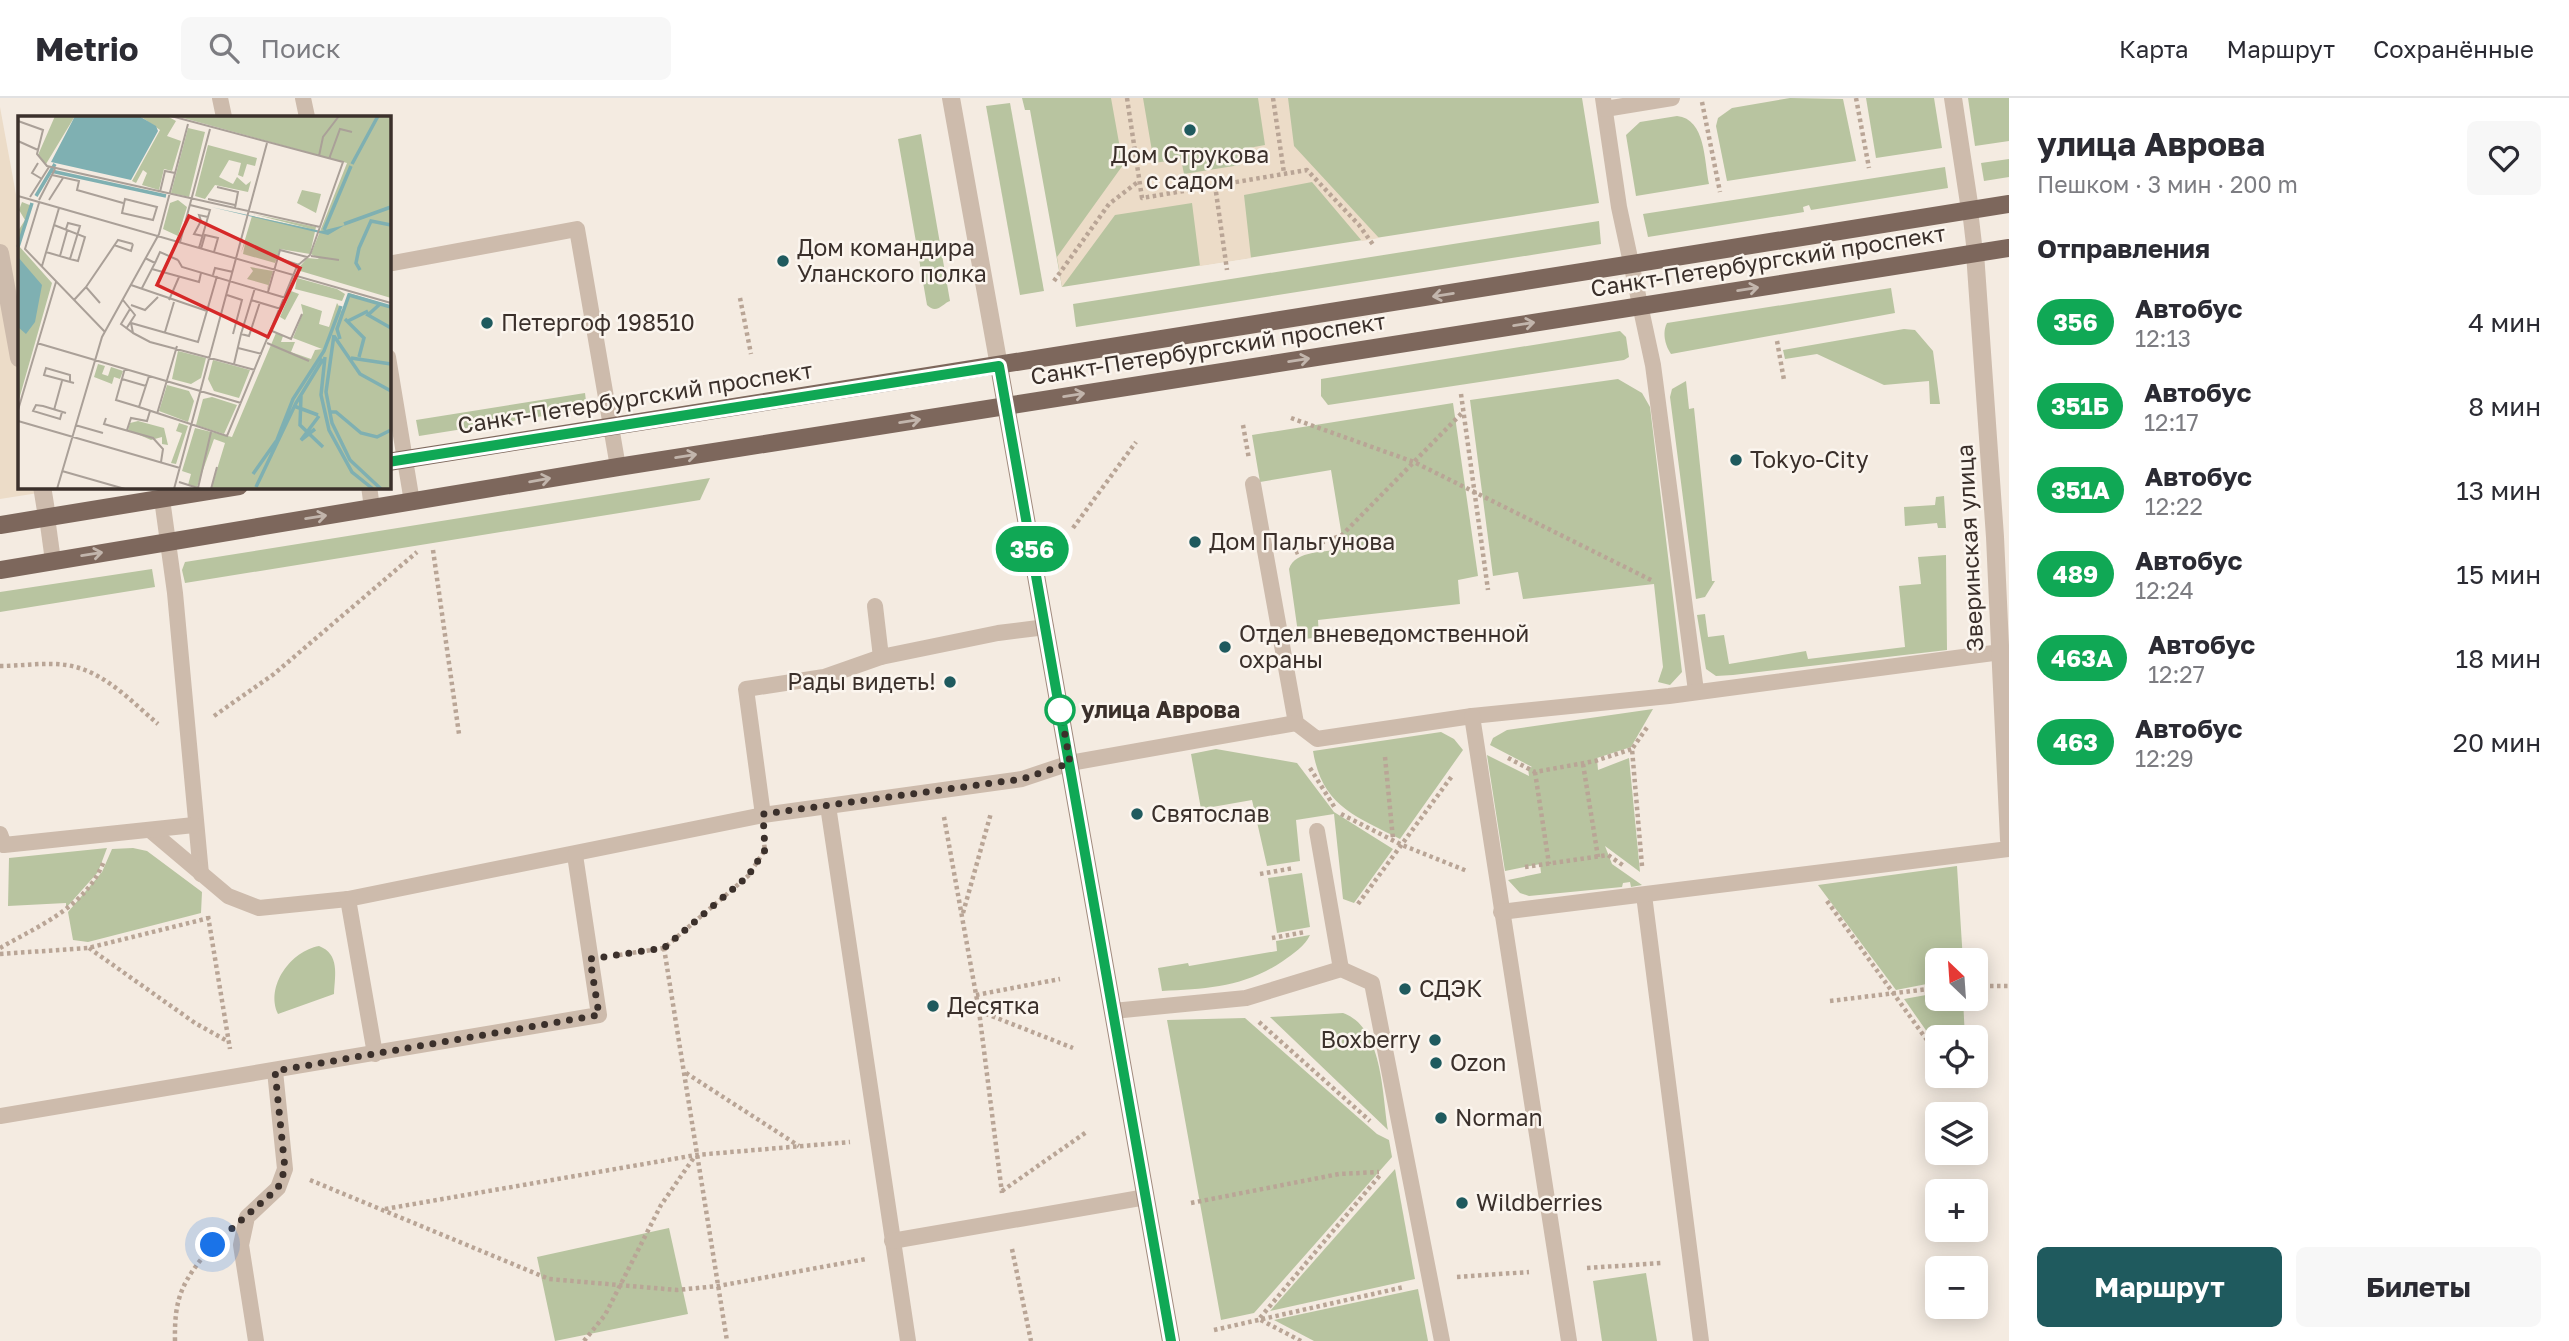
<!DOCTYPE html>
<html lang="ru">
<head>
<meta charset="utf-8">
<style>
	body { margin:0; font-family:"Golos Text",sans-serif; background:#f7f7f7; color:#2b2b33; height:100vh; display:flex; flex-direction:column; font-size:26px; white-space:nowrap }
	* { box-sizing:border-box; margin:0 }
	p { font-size:23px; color:#7c7c81 }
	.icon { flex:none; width:38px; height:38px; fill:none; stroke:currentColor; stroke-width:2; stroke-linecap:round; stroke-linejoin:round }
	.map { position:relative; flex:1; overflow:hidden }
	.sheet { display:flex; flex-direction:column; background:#fff; width:560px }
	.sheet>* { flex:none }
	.badge { padding:0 14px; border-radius:23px; font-size:24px; line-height:46px }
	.needle { width:46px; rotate:335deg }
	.tools { position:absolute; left:1925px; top:850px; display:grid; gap:14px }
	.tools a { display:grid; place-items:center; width:63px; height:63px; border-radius:10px; background:#fff; box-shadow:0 4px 18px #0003; font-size:35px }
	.you { position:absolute; width:35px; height:35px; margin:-18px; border:5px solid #fff; border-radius:50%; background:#1a73e8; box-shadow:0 0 0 10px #1a73e833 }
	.map>.badge { position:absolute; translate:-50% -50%; box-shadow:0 0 0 4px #fff }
	h2 { padding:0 28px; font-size:26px; line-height:63px }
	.round { display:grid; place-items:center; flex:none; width:74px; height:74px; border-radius:10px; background:#f7f7f7 }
	.summary { display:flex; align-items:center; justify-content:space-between; height:119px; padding:0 28px }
	h1 { font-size:33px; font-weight:700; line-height:52px }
	.primary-button { display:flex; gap:14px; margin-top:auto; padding:14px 28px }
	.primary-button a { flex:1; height:80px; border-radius:10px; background:#1f5a5e; color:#fff; font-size:28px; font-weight:700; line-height:80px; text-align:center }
	.primary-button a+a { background:#f7f7f7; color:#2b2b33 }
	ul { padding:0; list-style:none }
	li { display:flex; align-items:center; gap:21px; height:84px; padding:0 28px }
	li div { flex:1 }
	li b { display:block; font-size:26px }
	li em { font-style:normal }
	li .badge { min-width:77px; font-weight:700; text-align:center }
	header { display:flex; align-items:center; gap:42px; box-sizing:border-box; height:98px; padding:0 35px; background:#fff; border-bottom:2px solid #e1e1e2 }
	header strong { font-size:33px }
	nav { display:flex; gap:38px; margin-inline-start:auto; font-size:24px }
	.search { width:490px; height:63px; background:#f7f7f7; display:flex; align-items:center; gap:18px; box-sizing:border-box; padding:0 24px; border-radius:10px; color:#7c7c81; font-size:26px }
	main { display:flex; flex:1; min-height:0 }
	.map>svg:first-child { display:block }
</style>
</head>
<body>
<header>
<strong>Metrio</strong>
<div class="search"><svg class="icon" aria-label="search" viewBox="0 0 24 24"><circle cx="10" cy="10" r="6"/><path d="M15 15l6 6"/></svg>Поиск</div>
<nav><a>Карта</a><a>Маршрут</a><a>Сохранённые</a></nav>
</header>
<main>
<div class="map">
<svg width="2009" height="1243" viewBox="0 0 2009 1243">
	<rect width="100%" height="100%" fill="#f4ebe1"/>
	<g fill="#b8c4a0">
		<polygon points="1022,0 1582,0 1599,105 1062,189 1030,12 1025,12"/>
		<polygon points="1790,0 1843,1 1856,63 1727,83 1716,28 1718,20 1732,10"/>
		<polygon points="1866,0 1934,0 1942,50 1876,60"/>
		<polygon points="1968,0 2009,0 2009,43 1975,48"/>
		<polygon points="1010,5 1044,193 1020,197 986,8"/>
		<path d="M1677 18C1706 21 1704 63 1709 86L1636 98 1626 37 1640 24Z"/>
		<path d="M921 36 950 203C943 205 937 217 927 207L898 41Z"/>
		<polygon points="2009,61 2009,79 1984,83 1981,65"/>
		<polygon points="1945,69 1948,90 1811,112 1809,107 1803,109 1804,114 1648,139 1643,116"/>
		<polygon points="1599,123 1601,146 1076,229 1073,206"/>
		<path d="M1891 190 1895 215 1671 256C1665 248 1662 234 1667 225Z"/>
		<polygon points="1904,231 1915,232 1933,253 1940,306 1930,306 1929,283 1884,287 1817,256 1785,261 1783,252"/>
		<polygon points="1620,233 1626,239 1629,259 1624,262 1328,307 1321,298 1321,281"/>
		<polygon points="1618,281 1642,295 1650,309 1682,574 1670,587 1658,584 1663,569 1654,486 1523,501 1518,474 1493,478 1470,302"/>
		<polygon points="1686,283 1689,311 1694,310 1712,483 1715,483 1705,499 1696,501 1670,299 1672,291"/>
		<polygon points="585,295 587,311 419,338 416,322"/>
		<path d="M1453 305 1478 478 1458 482 1460 506 1318 522 1319 539 1299 542 1289 471C1295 452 1327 454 1344 451L1331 372 1260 384 1252 337Z"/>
		<polygon points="710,380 700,402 185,485 182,472 185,464"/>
		<polygon points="1944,398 1946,430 1938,430 1937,425 1905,428 1904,409 1935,407 1936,399"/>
		<polygon points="1946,457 1947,552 1733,577 1716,578 1706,571 1697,517 1705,516 1708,539 1724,537 1729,566 1806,553 1808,561 1905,549 1899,488 1921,486 1918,459"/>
		<polygon points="152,471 155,489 0,514 0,494"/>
		<polygon points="1653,611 1631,649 1597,660 1598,672 1629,660 1640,774 1605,748 1612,766 1642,787 1631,789 1630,784 1623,785 1622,789 1529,798 1520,795 1508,782 1541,775 1540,766 1505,773 1487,657 1529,678 1528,670 1532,669 1490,647 1493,640 1507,632"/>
		<path d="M1441 634 1454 641 1463 652 1400 741C1355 718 1322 708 1313 653Z"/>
		<polygon points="1216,651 1297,665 1334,714 1393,751 1354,805 1343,801 1334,716 1296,722 1300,763 1267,768 1252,702 1201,711 1191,656"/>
		<polygon points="107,750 98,774 66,810 66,805 8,808 9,760"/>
		<polygon points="133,750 147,753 202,794 201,815 88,844 73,842 68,814 102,774 112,751"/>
		<polygon points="1957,768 1963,863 1937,863 1937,884 1896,892 1818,787"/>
		<polygon points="1302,775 1310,829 1277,835 1268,780"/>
		<path d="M1310 837C1305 848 1293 856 1283 863 1245 889 1207 891 1162 893L1158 870 1188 865 1189 868 1277 853 1276 843Z"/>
		<path d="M319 848C340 856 335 877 334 896L278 916C265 888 291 853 319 848Z"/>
		<polygon points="1937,895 1937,901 1963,901 1965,940 1937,940 1937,948 1904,901"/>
		<path d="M1343 915C1383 929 1382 996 1388 1032L1270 919Z"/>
		<polygon points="1245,920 1377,1036 1389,1042 1392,1059 1254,1215 1221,1222 1167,922"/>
		<polygon points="1395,1071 1415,1181 1270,1213"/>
		<polygon points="669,1130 688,1216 555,1243 537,1159"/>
		<polygon points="1646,1175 1657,1243 1602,1243 1593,1183"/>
		<polygon points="1418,1191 1428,1243 1314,1243 1274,1222"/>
	</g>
	<g fill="#ecdcc8">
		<polygon points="1111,0 1143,0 1154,65 1181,61 1184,76 1240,67 1238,52 1265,47 1258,0 1288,0 1294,48 1379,140 1362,143 1312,84 1244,97 1251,160 1200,168 1192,105 1115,117 1062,189 1057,159 1123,67"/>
		<polygon points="0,9 19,113 19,388 70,390 0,401"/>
	</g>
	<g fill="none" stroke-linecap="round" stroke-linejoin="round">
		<g stroke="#b9a596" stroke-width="4.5" stroke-dasharray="3.5 3.5" stroke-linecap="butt">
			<polyline points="1127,0 1142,100 1307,72 1359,127 1374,148"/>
			<polyline points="1273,0 1284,75"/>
			<polyline points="1856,0 1869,70"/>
			<polyline points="1702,4 1720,94"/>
			<polyline points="1215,87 1227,172"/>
			<polyline points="1054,183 1109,106 1139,83"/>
			<polyline points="740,200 751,256"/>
			<polyline points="1777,243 1784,282"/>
			<polyline points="1461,296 1488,492"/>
			<polyline points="1291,320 1414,364 1653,483"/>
			<polyline points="1243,327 1249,361"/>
			<polyline points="1073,430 1136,344"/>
			<polyline points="433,452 459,636"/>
			<polyline points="1295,455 1342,437 1463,314"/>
			<path d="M0 568C21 568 45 564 66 567 103 572 132 604 158 626"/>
			<polyline points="214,618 274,576 417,454"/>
			<polyline points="1385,659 1393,741"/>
			<polyline points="1508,660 1535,674 1595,663 1632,651"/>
			<polyline points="1583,666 1598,759"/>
			<polyline points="1310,670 1335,710"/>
			<polyline points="1535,674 1549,766"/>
			<polyline points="1341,716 1402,747 1467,773"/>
			<polyline points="944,719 979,913 1002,1095"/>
			<polyline points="1642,768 1632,651 1648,628"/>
			<polyline points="1525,769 1608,757 1624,768"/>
			<polyline points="1260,776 1294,770"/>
			<polyline points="1827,803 1937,956"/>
			<polyline points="1358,806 1452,678"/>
			<polyline points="963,815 991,715"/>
			<polyline points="208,818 230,951"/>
			<polyline points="1272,840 1305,834"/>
			<path d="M0 850C40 827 86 809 104 763"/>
			<polyline points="89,850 195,925 229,944"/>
			<polyline points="664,850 727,1243"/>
			<polyline points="0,856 88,850 209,820"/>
			<polyline points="619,857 664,850 748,778 765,752 764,745"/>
			<polyline points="1976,888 2009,888"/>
			<polyline points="976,897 1060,881"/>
			<polyline points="1830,903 1937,890"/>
			<polyline points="979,913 1073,950"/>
			<polyline points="1259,924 1370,1023"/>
			<polyline points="686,975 799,1048"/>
			<polyline points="1953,978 1975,979"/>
			<polyline points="310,1082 549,1181 677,1192 718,1188 866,1161"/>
			<polyline points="1002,1093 1088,1033"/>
			<polyline points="1191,1105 1339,1076 1379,1074"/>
			<polyline points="385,1111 696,1057 850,1044"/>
			<polyline points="1012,1151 1031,1243"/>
			<polyline points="1587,1170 1662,1165"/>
			<polyline points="1457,1179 1529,1174"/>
			<polyline points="1214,1232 1404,1189"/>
			<path d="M175 1243C174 1198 183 1183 211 1149"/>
			<polyline points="584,1243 605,1217 661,1107 695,1058"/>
			<polyline points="1301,1243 1259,1221 1381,1076"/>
		</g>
		<g stroke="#cdbbac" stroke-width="16">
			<polyline points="220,0 224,19"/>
			<polyline points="303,0 307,19"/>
			<polyline points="1603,0 1619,109 1653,267 1696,593"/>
			<polyline points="1605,11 1672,0"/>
			<polyline points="1970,112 1975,155"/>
			<polyline points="388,166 577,131 618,369"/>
			<polyline points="388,259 412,404"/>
			<polyline points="1253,386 1296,625 1317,641 1472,618 1669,598 2001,554"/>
			<polyline points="369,388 372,410"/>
			<polyline points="162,401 175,495 201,776"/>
			<polyline points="47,419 53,463"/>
			<polyline points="875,508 881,559"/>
			<polyline points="1472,618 1569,1243"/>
			<polyline points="828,708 908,1243"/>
			<polyline points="763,717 746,591 824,579 881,559 998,535 1046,529"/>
			<polyline points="151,733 228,798 259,810 348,801 763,717 1022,681 1070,665 1296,625"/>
			<polyline points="1317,733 1341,871"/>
			<polyline points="0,736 4,747 194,727"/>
			<polyline points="1644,797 1701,1243"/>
			<polyline points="348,801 375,956"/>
			<polyline points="1501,814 2009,751"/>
			<polyline points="1113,913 1246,900 1341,871 1372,885 1442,1243"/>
			<polyline points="0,1018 599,917 575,757"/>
			<polyline points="892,1143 1146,1099"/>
			<polyline points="256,1243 241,1147 247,1119 278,1090 285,1071 275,973"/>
		</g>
		<g stroke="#cdbbac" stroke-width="18">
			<polyline points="951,0 999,268"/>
			<polyline points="1953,0 1970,112"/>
			<polyline points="0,155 19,260"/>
			<polyline points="1975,155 1995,439 2009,742"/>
			<polyline points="42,388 47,419"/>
		</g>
		<polyline stroke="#a18a7d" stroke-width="18" points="999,268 1171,1243"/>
		<g stroke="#7d675c" stroke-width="18">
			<polyline points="388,364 2009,106"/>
			<polyline points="0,427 239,388"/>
			<polyline points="0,472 618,369 2009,150"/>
		</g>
	</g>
	<defs><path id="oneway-shaft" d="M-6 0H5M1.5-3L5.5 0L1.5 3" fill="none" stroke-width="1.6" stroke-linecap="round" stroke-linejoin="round" transform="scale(1.75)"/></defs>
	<g stroke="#c2b5ac">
		<use href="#oneway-shaft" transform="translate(1748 191) rotate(-9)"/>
		<use href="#oneway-shaft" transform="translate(1443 197) rotate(171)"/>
		<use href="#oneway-shaft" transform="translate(1524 226) rotate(-9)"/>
		<use href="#oneway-shaft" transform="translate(1299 262) rotate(-9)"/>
		<use href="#oneway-shaft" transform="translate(1074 297) rotate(-9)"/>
		<use href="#oneway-shaft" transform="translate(910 323) rotate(-9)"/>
		<use href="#oneway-shaft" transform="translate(686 358) rotate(-9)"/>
		<use href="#oneway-shaft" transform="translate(540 382) rotate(-10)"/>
		<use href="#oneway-shaft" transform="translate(316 419) rotate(-9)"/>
		<use href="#oneway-shaft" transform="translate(92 456) rotate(-9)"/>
	</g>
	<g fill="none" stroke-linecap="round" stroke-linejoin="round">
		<defs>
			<polyline id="line" points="388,364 999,268 1171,1243"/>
		</defs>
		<use href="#line" stroke="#fff" stroke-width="16"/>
		<use href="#line" stroke="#10a855" stroke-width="10"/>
		<polyline stroke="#3b302b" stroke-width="7" stroke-dasharray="0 12.6" points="213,1147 278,1090 285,1071 275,973 599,917 590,861 664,850 748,778 765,752 763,716 1022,681 1070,665 1060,609 1060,612"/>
	</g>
	<g fill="#1f5a5e" stroke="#fbf5ee" stroke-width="2.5">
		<circle cx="1190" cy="32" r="7"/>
		<circle cx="783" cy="163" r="7"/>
		<circle cx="487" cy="225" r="7"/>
		<circle cx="1736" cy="362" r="7"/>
		<circle cx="1195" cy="444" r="7"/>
		<circle cx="1225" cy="549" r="7"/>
		<circle cx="950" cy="584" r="7"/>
		<circle cx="1137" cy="716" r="7"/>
		<circle cx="1405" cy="891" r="7"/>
		<circle cx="933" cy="908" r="7"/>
		<circle cx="1435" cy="942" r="7"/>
		<circle cx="1436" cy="965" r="7"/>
		<circle cx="1441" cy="1020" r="7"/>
		<circle cx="1462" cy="1105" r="7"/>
	</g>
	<circle fill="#fff" stroke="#10a855" stroke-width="3.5" cx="1060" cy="612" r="14"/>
	<g text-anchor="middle" stroke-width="5" stroke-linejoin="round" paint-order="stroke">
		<g font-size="23" fill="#3b302b" stroke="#fbf5ee" text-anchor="start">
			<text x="1190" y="65" text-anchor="middle">Дом Струкова<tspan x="1190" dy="26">с садом</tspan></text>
			<text x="797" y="158">Дом командира<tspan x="797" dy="26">Уланского полка</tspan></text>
			<text x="501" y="233">Петергоф 198510</text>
			<text x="1750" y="370">Tokyo-City</text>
			<text x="1209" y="452">Дом Пальгунова</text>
			<text x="1239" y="544">Отдел вневедомственной<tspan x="1239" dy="26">охраны</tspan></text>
			<text x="936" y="592" text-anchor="end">Рады видеть!</text>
			<text x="1151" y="724">Святослав</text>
			<text x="1419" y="899">СДЭК</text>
			<text x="947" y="916">Десятка</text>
			<text x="1421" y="950" text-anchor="end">Boxberry</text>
			<text x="1450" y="973">Ozon</text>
			<text x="1455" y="1028">Norman</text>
			<text x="1476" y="1113">Wildberries</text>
		</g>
		<g font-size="23" fill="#3b302b" stroke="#fbf5ee">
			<text transform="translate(1768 163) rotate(-9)" y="8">Санкт-Петербургский проспект</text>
			<text transform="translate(1208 251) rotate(-9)" y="8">Санкт-Петербургский проспект</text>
			<text transform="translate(635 300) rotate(-9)" y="8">Санкт-Петербургский проспект</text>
			<text transform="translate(1970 450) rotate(-93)" y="8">Зверинская улица</text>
		</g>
		<g font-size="23" font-weight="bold" fill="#3b302b" stroke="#fbf5ee" text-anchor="start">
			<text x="1081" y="620">улица Аврова</text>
		</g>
	</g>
	<g transform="translate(18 18)">
		<rect width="373" height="373" fill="#f4ebe1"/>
		<path d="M37 0H57L28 48 20 39ZM122 0H149L158 5 149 20 163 25 154 55 146 53 141 74 124 69 129 57 125 54 118 67 114 65 142 14ZM158 0H373V182L279 154 289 142 301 143 293 138 329 47ZM170 12 187 16 171 81 153 77ZM190 29 239 42 237 50 229 48 225 61 220 59 223 47 211 44 201 61 215 68 219 61 228 69 233 65 230 76 197 69 187 83 177 80ZM284 74 303 78 298 97 279 87ZM160 84 169 91 160 120 145 113 152 87ZM4 86 14 90 1 130 34 167 0 287V115L7 104 1 94ZM235 98 298 111 292 138 262 133 257 147 225 138 227 127 223 137 234 100 297 114ZM232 151 255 155 249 175 250 169 229 163 235 155ZM279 162 319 173 327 178 324 185 277 173ZM273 175 281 178 267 204 262 201ZM331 177 373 190V373H193L207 327 196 323 179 371 170 369 173 358 164 355 177 312 214 321 258 217 265 220 263 226H277L273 236 293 243 297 234 304 233 275 222 285 197 283 188 304 195 301 208 311 211 319 187 324 195ZM160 235 188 242 183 262 173 268 154 263ZM195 244 232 254 221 282 196 275 190 263ZM80 248 87 250 84 258 90 260 93 251 105 255 102 263 96 261 94 268 76 261ZM149 269 171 275 176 285 170 306 141 295ZM194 281 219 289 206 318 178 309 185 283ZM120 305 146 312 150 329 144 328V321L133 324 110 314 112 307ZM161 307 170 310 158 348 153 347 164 317 158 315Z" fill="#b8c4a0"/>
		<path d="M57 0H121L138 10 140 15 113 64 33 46ZM193 91 303 115 327 109 310 119ZM0 141 24 169 17 206 8 218 0 211Z" fill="#7fb0b2"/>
		<path fill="none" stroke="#7fb0b2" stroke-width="3.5" d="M334 48 360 0M33 55 148 80M18 80 37 48M326 108 373 91M306 114 333 50M0 131 14 87M342 154 338 147 341 132 353 105 373 109M362 188 350 199 373 212M327 203 346 222 341 241M330 205 350 195M316 219 308 276 314 307 332 344 363 373M316 220 342 258 373 275M322 223 319 213 331 179 373 191M307 241 303 279 311 314 334 356 355 373M333 242 373 248M283 280 282 309 305 331M276 290 300 299M311 296H318L343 317 359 321 373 314M297 313 283 324 301 300M235 358 259 324 275 283 306 235 323 190M238 371 278 287 305 243"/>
		<path fill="none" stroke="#aaa098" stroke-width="2" d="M0 5 25 14 19 38 29 50 302 111M0 25 20 34M301 40 305 21 321 0M311 43 322 13 334 16M20 47 14 57 24 63M34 59 61 65 59 74 105 87M199 71 220 76 217 92M142 76 147 55 157 57M0 80 373 187M12 81 31 51M107 83 139 91 135 104 104 97ZM190 83 217 89M21 84 37 53M31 84 45 62M21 87 7 133 87 216M172 89 192 94 181 132M36 109 67 121 60 145 52 143M185 120 176 118 183 105 181 99 190 101M162 126 192 13M96 129 113 135 115 128M183 133 187 119 200 122 196 136M28 136 52 143 62 110 50 107 48 113M42 140 49 115M293 140 321 144M260 142 281 149M160 144 164 151 268 182M137 147 142 136 160 144M24 150 41 92M134 153 181 166 183 157M195 159 197 152 215 156M199 160 180 226 113 207 115 217 132 226 237 254M113 169 189 195M68 171 100 124 115 128M124 172 137 147 127 142M250 176 262 134 289 141M209 179 224 184 215 218M56 184 68 171 82 187M105 184 117 199 108 213M151 184 161 161M233 184 263 193M113 189 127 194 140 181M112 193 103 208 115 217M254 215 273 223 284 198M147 216 156 186M223 218 237 172M19 227 223 287M249 227 291 245M220 232 244 238M216 248 223 218 231 220 242 186M107 252 98 284 121 291M131 260 121 291 209 320 279 150 292 139 325 46 153 0M104 263 128 270M52 266V259L28 252 26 259 56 267M0 294 38 166M36 294 44 265M44 296 42 303 15 295 18 289 25 290 48 297M139 298 159 230M88 302 86 308 135 322 145 333 143 346M0 305 162 352M57 309 85 317M109 314 113 302 129 305 132 295M44 355 107 373M161 366 183 373M180 372 193 316M39 373 84 221 141 118 170 8M156 373 249 27M193 373 199 351"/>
		<path fill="#d62828" fill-opacity="0.15" stroke="#d62828" stroke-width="3.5" d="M171 100 282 152 250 221 139 169Z"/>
		<rect width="373" height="373" fill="none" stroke="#3b302b" stroke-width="3.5"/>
	</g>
</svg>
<div class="tools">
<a><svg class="needle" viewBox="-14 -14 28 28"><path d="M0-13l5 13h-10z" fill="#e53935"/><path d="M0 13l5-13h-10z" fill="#7c7c81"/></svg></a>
<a><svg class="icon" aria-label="locate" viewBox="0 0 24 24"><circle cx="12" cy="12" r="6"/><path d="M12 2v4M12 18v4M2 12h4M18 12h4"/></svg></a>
<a><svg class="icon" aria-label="layers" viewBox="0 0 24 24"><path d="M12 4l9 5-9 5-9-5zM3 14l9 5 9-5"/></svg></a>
<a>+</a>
<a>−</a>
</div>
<div class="you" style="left:213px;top:1147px"></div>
<b class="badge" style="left:1032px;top:451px;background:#10a855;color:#fff">356</b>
</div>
<section class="sheet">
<div class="summary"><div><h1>улица Аврова</h1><p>Пешком · 3 мин · 200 m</p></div><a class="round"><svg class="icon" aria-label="heart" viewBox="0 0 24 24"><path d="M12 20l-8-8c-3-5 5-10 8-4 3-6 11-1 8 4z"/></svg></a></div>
<h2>Отправления</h2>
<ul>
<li><span class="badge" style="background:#10a855;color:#fff">356</span><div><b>Автобус</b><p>12:13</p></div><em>4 мин</em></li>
<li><span class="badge" style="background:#10a855;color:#fff">351Б</span><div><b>Автобус</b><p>12:17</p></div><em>8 мин</em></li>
<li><span class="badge" style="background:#10a855;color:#fff">351А</span><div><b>Автобус</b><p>12:22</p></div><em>13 мин</em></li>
<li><span class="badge" style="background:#10a855;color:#fff">489</span><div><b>Автобус</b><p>12:24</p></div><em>15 мин</em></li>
<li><span class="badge" style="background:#10a855;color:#fff">463А</span><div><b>Автобус</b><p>12:27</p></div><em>18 мин</em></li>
<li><span class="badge" style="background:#10a855;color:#fff">463</span><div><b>Автобус</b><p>12:29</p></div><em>20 мин</em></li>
</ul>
<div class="primary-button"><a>Маршрут</a><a>Билеты</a></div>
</section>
</main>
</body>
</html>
